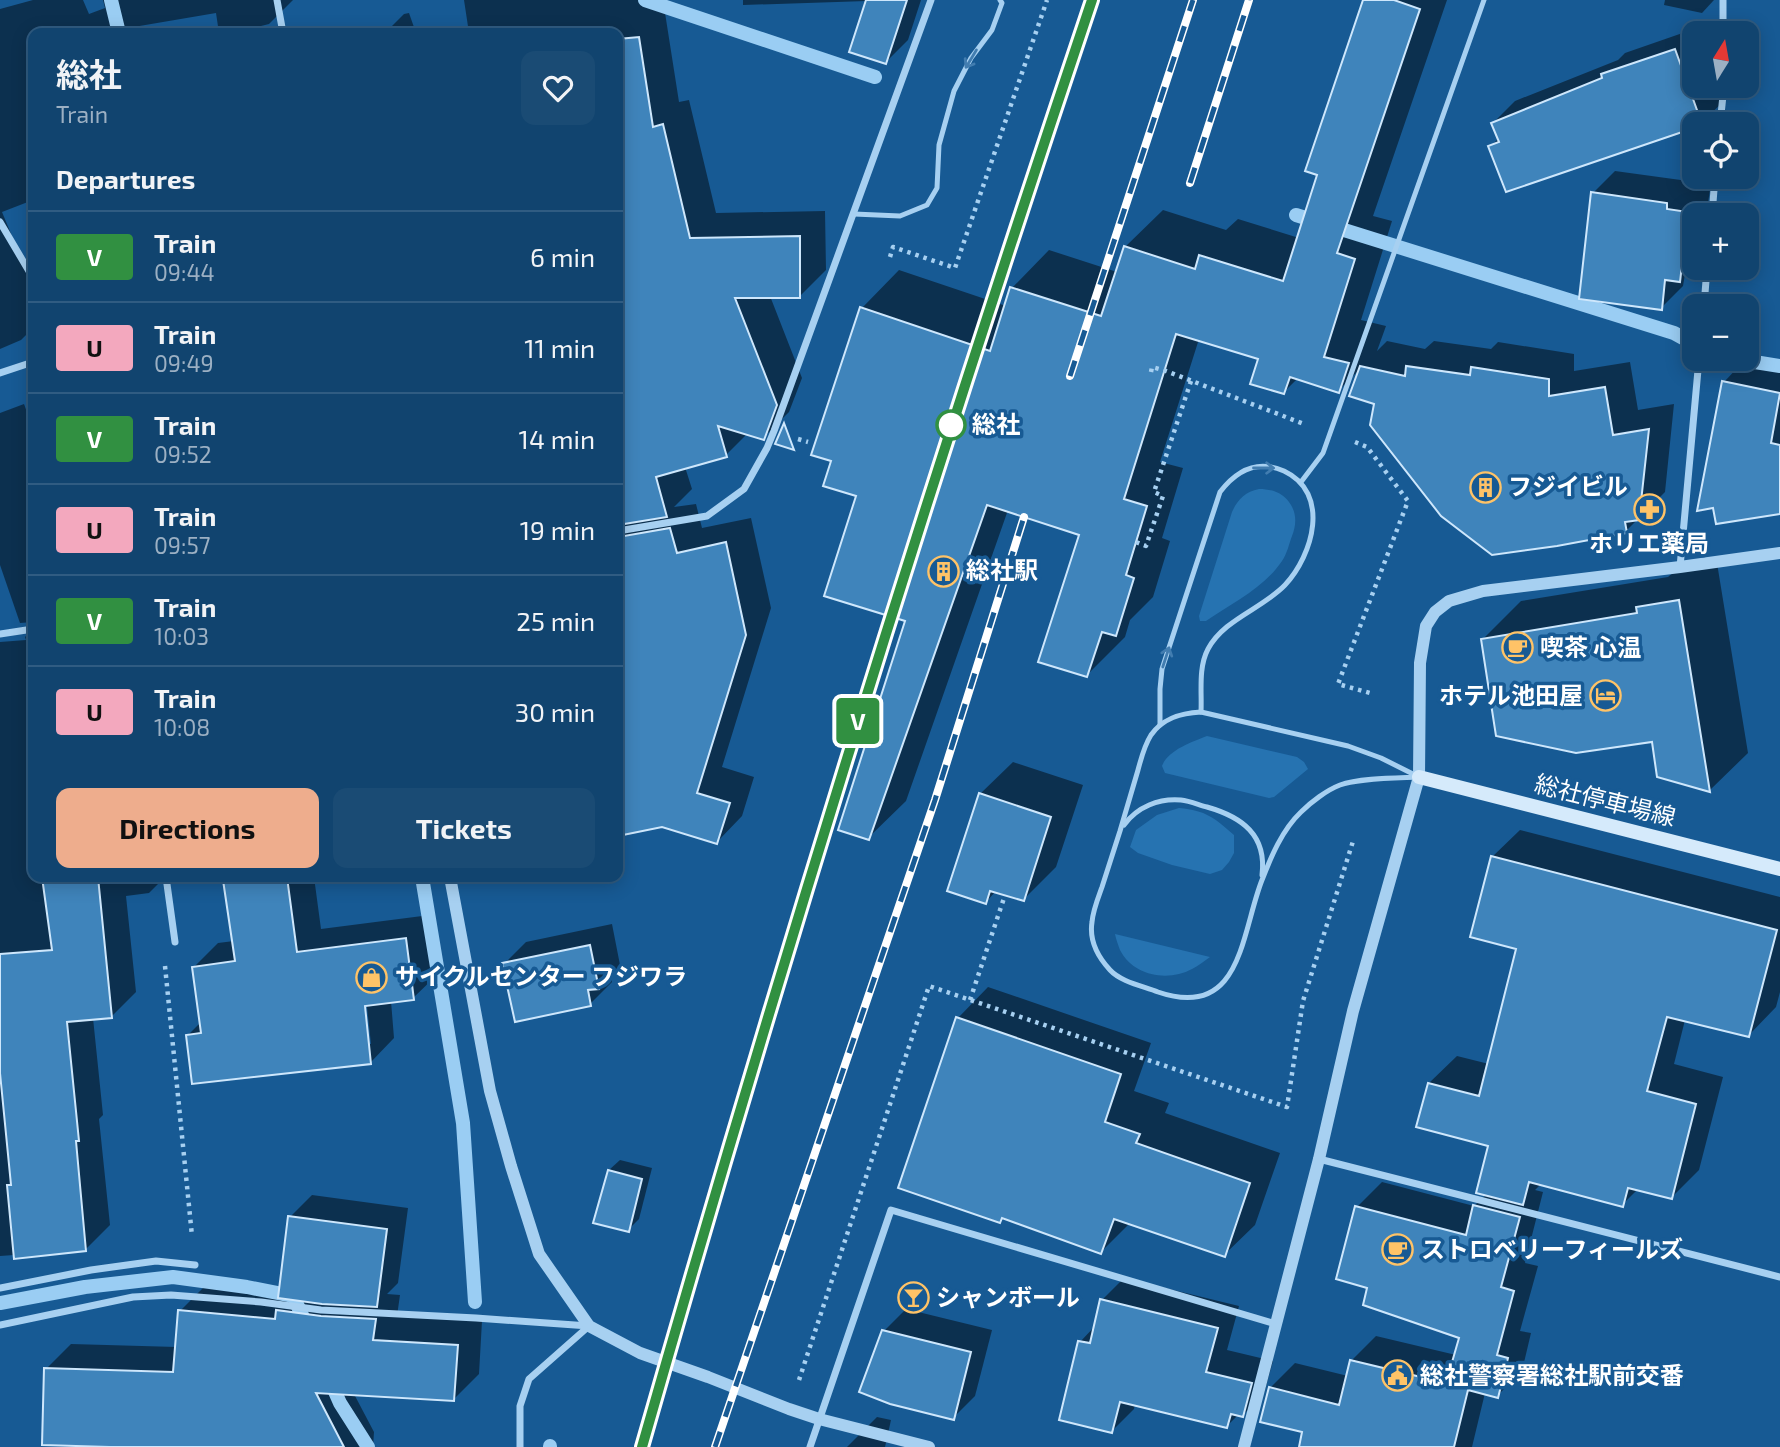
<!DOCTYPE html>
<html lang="en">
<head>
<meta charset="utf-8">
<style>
	body { margin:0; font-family:"Exo 2","Noto Sans JP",sans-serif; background:#1a4b74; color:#f1f3f6; height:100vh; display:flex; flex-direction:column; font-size:26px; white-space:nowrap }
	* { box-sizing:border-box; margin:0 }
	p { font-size:23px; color:#9cb0c3 }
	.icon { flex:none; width:38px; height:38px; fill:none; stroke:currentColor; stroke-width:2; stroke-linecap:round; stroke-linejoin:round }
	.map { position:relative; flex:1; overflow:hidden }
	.sheet { position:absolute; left:28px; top:28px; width:595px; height:854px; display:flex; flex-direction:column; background:#11446f; border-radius:14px; box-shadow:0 4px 18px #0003,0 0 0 2px #305c82 }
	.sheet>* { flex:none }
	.badge { padding:0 14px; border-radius:5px; font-size:24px; line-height:46px }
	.needle { width:46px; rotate:11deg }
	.fabs { position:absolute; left:1682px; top:21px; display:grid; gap:14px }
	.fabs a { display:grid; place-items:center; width:77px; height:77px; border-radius:14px; background:#11446f; box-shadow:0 4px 18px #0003,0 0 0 2px #305c82; font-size:35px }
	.map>.badge { position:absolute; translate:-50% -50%; box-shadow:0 0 0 4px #fff }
	h2 { padding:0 28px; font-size:26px; line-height:63px }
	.round { display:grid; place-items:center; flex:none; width:74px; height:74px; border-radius:14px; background:#1a4b74 }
	.headline { display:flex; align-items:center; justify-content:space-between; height:119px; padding:0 28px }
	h1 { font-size:33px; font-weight:700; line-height:52px }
	.cta { display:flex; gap:14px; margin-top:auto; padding:14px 28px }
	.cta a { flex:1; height:80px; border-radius:14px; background:#eead8d; color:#111; font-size:28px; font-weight:700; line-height:80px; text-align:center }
	.cta a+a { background:#1a4b74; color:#f1f3f6 }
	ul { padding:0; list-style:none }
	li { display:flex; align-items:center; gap:21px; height:91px; padding:0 28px; border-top:2px solid #305c82 }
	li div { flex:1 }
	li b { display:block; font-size:26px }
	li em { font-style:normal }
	li .badge { min-width:77px; font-weight:700; text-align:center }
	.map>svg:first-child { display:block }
</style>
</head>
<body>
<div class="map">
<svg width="1780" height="1447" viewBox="0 0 1780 1447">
	<rect width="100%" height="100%" fill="#175a94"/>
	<g fill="#2673b1">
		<path d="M1259 489C1272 489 1284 493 1291 505 1297 515 1296 526 1292 536 1289 544 1287 554 1282 561 1264 588 1232 603 1206 621H1200L1199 616 1232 512C1238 499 1245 492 1259 489Z"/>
		<path d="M1207 736 1297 757 1304 762 1308 769 1274 797 1269 798 1165 773 1162 766C1168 750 1192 742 1207 736Z"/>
		<path d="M1179 808C1207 811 1213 817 1234 835V853L1229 862 1222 870 1210 874 1172 865 1138 853 1130 847 1136 830 1157 815Z"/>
		<path d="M1115 934 1210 957C1204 961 1198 966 1192 969 1168 982 1133 976 1120 950 1118 945 1116 939 1115 934Z"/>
	</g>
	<g fill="#0007" fill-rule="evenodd">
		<polygon points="33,0 83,0 89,14 105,8 103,0 293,0 269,24 233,33 219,33 216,13 110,31 111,33 33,33 33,200 2,212 33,287 33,328 21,340 0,349 0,9"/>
		<polygon points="464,0 663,0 679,102 689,100 716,213 825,211 826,270 800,296 770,296 802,378 789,412 763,438 748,433 726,455 685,467 692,489 674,507 696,504 702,528 751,518 771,608 722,767 754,777 742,816 717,842 662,826 618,834 618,33 469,33"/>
		<polygon points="743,0 921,0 908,40 886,62 867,1 743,5"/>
		<polygon points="1365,0 1447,0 1373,216 1392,221 1361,320 1386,326 1377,351 1387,341 1425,349 1434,341 1491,349 1498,342 1574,354 1574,371 1630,362 1638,410 1674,404 1665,492 1626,531 1376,403 1360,369 1338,391 1298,378 1284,392 1260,358 1199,339 1160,462 1183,468 1162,538 1170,541 1153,597 1130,620 1125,637 1087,675 1082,534 1008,510 906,801 868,838 908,620 858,495 834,460 862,308 899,270 1006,306 1012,288 1049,250 1117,272 1125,247 1163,210 1226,230 1238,219 1299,238 1319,174"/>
		<polygon points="1665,0 1714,0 1702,13 1664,5"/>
		<polygon points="409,13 416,33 385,33 404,14"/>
		<polygon points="1697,28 1699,33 1694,33 1694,86 1718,86 1724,101 1701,123 1694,124 1694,126 1490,147 1499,138 1493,123 1515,101 1618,60 1625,53"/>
		<polygon points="1615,171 1688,181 1688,187 1710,190 1706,215 1694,215 1694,265 1685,274 1683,286 1661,308 1593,193"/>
		<polygon points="1742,363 1780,371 1780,504 1724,382"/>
		<polygon points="24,404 33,429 33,622 20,623 0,565 0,413"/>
		<polygon points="1717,563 1748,753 1710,790 1659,775 1653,740 1483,639 1521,601 1668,577 1676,570"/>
		<polygon points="33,629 33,877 165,877 149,893 126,896 136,992 112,1016 93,1018 103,1115 99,1119 110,1225 85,1250 0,1256 0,642 26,640 25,637"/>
		<polygon points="1013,762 1083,785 1056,867 1024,899 996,891 986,902 980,794"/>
		<polygon points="1520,830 1780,897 1780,992 1776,1007 1749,1035 1685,1020 1674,1064 1723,1077 1699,1170 1671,1198 1638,1189 1622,1205 1541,1184 1535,1190 1543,1192 1525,1263 1538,1266 1520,1331 1531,1333 1522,1371 1497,1396 1485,1393 1472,1447 1301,1447 1305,1431 1270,1388 1295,1363 1348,1376 1352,1360 1376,1336 1456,1355 1461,1337 1369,1287 1357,1207 1382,1182 1474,1206 1487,1194 1490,1144 1429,1083 1457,1056 1489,1064 1518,948 1492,857"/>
		<path d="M224 877H314L321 929 430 915 438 974 413 998 391 1001 394 1038 370 1063 188 1035 201 1022 193 968 218 943 234 941ZM362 998H366L371 1044H367Z"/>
		<polygon points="612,924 620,965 611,975 612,982 590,1004 504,964 526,942"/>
		<polygon points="988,987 1151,1043 1134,1091 1169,1103 1165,1113 1280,1153 1255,1225 1224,1255 1130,1223 1101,1252 1004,1217 1000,1221 958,1018"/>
		<polygon points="620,1160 652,1168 639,1219 628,1230 609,1170"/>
		<polygon points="312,1195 408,1208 398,1283 387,1294 400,1295 397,1316 482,1321 479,1374 454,1399 354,1394 374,1432 373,1447 168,1447 46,1369 71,1344 177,1347 180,1311 205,1286 280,1293 290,1217"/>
		<polygon points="1124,1278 1239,1306 1227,1350 1273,1361 1264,1393 1242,1416 1238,1415 1227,1426 1135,1404 1134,1409 1112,1431 1080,1342 1096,1325 1102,1300"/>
		<polygon points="906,1309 992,1330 975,1396 953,1418 884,1331"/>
		<polygon points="877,1417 891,1420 885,1447 847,1447"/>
	</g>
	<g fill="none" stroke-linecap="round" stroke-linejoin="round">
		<g stroke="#9acdf3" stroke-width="14">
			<polyline points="111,0 119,33"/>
			<polyline points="645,0 875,77"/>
			<polyline points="1296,215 1674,333 1694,344"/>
			<polyline points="1736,359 1780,366"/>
			<polyline points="422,877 463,1123 475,1302"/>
			<polyline points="0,1303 85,1287 173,1277 247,1287 293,1296 309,1330"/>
			<polyline points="329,1378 340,1403 368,1447"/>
			<polyline points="550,1447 550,1446"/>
		</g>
	</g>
	<g fill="#3f84bb" stroke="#cee7fc" stroke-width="2">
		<polygon points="866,0 907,0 886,64 849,52"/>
		<polygon points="1363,0 1394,0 1420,9 1337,253 1355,259 1324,357 1349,363 1339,393 1290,377 1284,394 1250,384 1258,359 1176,334 1124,499 1147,506 1126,575 1134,578 1116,636 1102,632 1087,677 1038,662 1079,535 987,505 869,840 838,830 905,621 824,596 856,496 823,486 831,461 811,455 860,307 990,351 1010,287 1101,316 1124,246 1195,269 1199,255 1283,281 1317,175 1305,171"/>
		<polygon points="639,37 653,127 663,124 690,238 800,236 800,298 735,298 777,405 764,440 718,426 727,457 656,477 667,517 618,525 618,39"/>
		<polygon points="1675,49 1702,124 1694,124 1694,128 1506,192 1488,146 1499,142 1491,123 1602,78 1601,74"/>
		<polygon points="1591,192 1667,203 1667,209 1688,212 1680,282 1665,280 1662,310 1579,299"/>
		<polygon points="1360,366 1405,376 1406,366 1470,375 1471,367 1549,379 1549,396 1605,387 1613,435 1649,429 1639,520 1625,522 1627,533 1557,546 1492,555 1441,516 1370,425 1374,404 1349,396"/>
		<polygon points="1722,381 1780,393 1771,443 1780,445 1780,514 1716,524 1713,508 1697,511"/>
		<polygon points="784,423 794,450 775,444"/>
		<polygon points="670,528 677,553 726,542 746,635 697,793 730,803 717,844 662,827 618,836 618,537"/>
		<polygon points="1679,600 1710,792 1657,777 1652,742 1576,753 1496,736 1481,639 1637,613 1636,607"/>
		<polygon points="979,793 1051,817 1024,901 990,891 986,904 947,891"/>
		<polygon points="1491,856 1777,930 1749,1037 1667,1017 1647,1091 1696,1104 1672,1199 1628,1188 1623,1207 1529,1182 1523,1205 1476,1193 1488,1146 1416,1127 1428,1083 1479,1096 1516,949 1470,937"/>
		<polygon points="42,877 98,877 112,1018 67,1022 79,1141 76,1141 86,1251 14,1259 7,1185 11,1185 0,1073 0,954 52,950"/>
		<polygon points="245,877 287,877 297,952 406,938 414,1000 365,1006 371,1064 192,1084 186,1035 201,1033 192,967 235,961 223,880"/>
		<polygon points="590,945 599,989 588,990 591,1006 515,1022 502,963"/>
		<polygon points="956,1017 1121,1074 1105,1122 1140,1134 1136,1143 1250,1183 1225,1257 1114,1219 1101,1254 1002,1218 1000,1223 898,1188"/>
		<polygon points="608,1170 642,1179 629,1232 593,1223"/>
		<polygon points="1473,1205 1520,1217 1501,1287 1514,1291 1497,1355 1508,1358 1498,1398 1468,1390 1454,1447 1299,1447 1302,1432 1260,1422 1269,1387 1339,1405 1350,1360 1446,1383 1459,1338 1363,1305 1367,1288 1336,1279 1355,1206 1466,1235"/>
		<polygon points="288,1216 387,1229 377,1307 322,1304 278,1298"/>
		<polygon points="1100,1299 1218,1328 1206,1372 1252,1383 1243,1417 1231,1414 1227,1428 1120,1402 1112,1433 1059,1420 1078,1341 1090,1343"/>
		<polygon points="178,1310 275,1319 276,1310 321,1316 376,1319 373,1340 458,1345 454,1401 316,1393 344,1447 110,1447 42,1445 44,1368 173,1372"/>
		<polygon points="882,1330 971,1352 954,1420 890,1404 859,1392"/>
	</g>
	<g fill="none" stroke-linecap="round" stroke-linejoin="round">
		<g stroke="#a7d0f1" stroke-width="4.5" stroke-dasharray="3.5 5" stroke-linecap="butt">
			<polyline points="890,257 893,247 955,268 1047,0"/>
			<polyline points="1151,372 1152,367 1166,371 1304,424"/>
			<polyline points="798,439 808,442"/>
			<polyline points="1355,442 1367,447 1408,501 1338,684 1370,693"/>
			<polyline points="1136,542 1146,546 1163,496 1154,492 1191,381"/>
			<polyline points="165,966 192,1236"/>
			<polyline points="970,1000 1004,898"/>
			<polyline points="799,1380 929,986 1287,1107 1303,1001 1354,838"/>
		</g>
		<g stroke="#a7d0f1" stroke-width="5">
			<polyline points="854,214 900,216 927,205 937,188 939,145 954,91 971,58 992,30 1002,3 1000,0"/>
			<polyline points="1301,482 1323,453 1484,0"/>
			<path d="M1201 712 1348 746 1381 758 1419 777C1398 778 1359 778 1340 785 1327 790 1311 802 1301 812 1282 830 1271 857 1262 880 1241 933 1242 1021 1158 992 1143 986 1121 982 1110 970 1098 957 1089 941 1092 922 1093 910 1098 898 1102 887 1108 868 1114 850 1120 831 1126 811 1132 791 1138 770 1141 759 1144 746 1151 735 1163 718 1181 713 1201 712Z"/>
			<path d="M1160 725V689L1162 669 1220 492C1236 471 1257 459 1284 471 1331 493 1313 555 1285 585 1262 609 1224 619 1208 649 1198 668 1202 692 1201 712"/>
			<path d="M1124 825C1137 807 1159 798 1181 800 1190 801 1199 805 1207 807 1242 817 1267 835 1262 875"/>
		</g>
		<g stroke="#a7d0f1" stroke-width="7">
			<polyline points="277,0 283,33"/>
			<polyline points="1723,0 1723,33"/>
			<polyline points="1720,124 1724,86"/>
			<polyline points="1712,215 1715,177"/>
			<polyline points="0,222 33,278"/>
			<polyline points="1704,306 1707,268"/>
			<polyline points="0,373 33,362"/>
			<polyline points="618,531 707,516 744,489 767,448 774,431 931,0"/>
			<polyline points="1680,567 1699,359"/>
			<polyline points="0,634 33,629"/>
			<polyline points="166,877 175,942"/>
			<polyline points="1319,1159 1780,1277"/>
			<polyline points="0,1288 91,1270 156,1261 195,1265"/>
			<polyline points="0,1325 133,1297 171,1295 261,1302 321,1310 476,1318 589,1326"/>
			<polyline points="520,1447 520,1406 529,1379 589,1326"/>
			<polyline points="810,1447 891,1210 1276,1324"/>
		</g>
		<g stroke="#a7d0f1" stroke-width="12">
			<polyline points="450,877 490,1091 511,1166 539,1254 589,1326 640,1353 708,1377 789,1409 819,1419 929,1447"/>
			<polyline points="1244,1447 1319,1159 1353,1011 1419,777 1420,663 1426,626 1435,612 1449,601 1483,591 1680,567 1780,553"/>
		</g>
		<polyline stroke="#d5eafb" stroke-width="14" points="1419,777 1780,869"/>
		<defs>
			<g id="rail">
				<polyline points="1190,183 1249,0"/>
				<polyline points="1070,376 1193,0"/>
				<polyline points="945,445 1092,0"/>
				<polyline points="642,1447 843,769 931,488"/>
				<polyline points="715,1447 935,800 1024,517"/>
			</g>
		</defs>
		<use href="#rail" stroke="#fff" stroke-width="8"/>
		<use href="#rail" stroke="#175a94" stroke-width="5" stroke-dasharray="16" stroke-linecap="butt"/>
	</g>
	<defs><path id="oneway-shaft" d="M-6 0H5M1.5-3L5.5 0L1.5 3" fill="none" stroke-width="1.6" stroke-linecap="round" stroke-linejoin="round" transform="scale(1.75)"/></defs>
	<g stroke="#427db0">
		<use href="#oneway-shaft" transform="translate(971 59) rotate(121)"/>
		<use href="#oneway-shaft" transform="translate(1264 468)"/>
		<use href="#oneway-shaft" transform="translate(1166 657) rotate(-72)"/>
	</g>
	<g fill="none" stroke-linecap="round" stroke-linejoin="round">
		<defs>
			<path id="line" d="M642 1447C781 961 931 479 1092 0"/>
		</defs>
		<use href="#line" stroke="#fff" stroke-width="16"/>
		<use href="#line" stroke="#319041" stroke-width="10"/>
	</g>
	<defs>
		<symbol id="building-ring" viewBox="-11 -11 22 22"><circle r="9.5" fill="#175a94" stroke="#ffc367" stroke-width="1.5"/><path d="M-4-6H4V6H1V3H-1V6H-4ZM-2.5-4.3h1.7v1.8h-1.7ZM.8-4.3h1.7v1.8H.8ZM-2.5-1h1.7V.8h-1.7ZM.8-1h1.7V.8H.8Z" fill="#ffc367"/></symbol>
		<symbol id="pharmacy-ring" viewBox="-11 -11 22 22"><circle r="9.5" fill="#175a94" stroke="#ffc367" stroke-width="1.5"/><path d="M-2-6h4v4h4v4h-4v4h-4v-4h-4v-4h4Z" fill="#ffc367"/></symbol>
		<symbol id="cafe-ring" viewBox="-11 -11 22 22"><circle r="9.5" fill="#175a94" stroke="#ffc367" stroke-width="1.5"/><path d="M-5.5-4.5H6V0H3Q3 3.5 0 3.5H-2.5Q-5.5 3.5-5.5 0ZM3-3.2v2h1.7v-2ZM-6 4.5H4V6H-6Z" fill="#ffc367"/></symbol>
		<symbol id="hotel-ring" viewBox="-11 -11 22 22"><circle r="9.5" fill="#175a94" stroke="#ffc367" stroke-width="1.5"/><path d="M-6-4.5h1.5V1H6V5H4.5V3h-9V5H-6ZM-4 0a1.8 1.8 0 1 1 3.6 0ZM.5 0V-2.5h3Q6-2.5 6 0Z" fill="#ffc367"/></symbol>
		<symbol id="shop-ring" viewBox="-11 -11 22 22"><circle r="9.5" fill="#175a94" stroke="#ffc367" stroke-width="1.5"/><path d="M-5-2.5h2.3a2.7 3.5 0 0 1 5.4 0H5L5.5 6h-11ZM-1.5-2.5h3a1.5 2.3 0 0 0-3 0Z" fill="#ffc367"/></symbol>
		<symbol id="bar-ring" viewBox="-11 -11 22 22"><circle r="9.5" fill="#175a94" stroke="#ffc367" stroke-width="1.5"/><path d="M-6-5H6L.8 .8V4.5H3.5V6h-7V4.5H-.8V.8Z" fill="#ffc367"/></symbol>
		<symbol id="civic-ring" viewBox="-11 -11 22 22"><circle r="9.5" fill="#175a94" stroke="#ffc367" stroke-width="1.5"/><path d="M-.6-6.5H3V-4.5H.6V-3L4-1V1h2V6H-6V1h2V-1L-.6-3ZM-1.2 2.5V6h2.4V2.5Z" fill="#ffc367"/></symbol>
	</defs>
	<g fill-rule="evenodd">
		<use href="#building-ring" x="1468" y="470" width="35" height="35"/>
		<use href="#pharmacy-ring" x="1632" y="492" width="35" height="35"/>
		<use href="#building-ring" x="926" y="554" width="35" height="35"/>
		<use href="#cafe-ring" x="1500" y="630" width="35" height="35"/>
		<use href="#hotel-ring" x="1588" y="678" width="35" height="35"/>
		<use href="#shop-ring" x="354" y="960" width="35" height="35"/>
		<use href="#cafe-ring" x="1380" y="1232" width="35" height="35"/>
		<use href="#bar-ring" x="896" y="1280" width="35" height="35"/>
		<use href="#civic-ring" x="1380" y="1358" width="35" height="35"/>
	</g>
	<circle fill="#fff" stroke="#319041" stroke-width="3.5" cx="951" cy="425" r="14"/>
	<g text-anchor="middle" stroke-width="7" stroke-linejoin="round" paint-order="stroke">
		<g font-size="24" font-weight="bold" fill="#fff" stroke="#175a94" text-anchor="start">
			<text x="972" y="433">総社</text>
		</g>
		<g font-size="24" font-weight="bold" fill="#fff" stroke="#175a94" text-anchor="start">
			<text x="1508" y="495">フジイビル</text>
			<text x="1649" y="552" text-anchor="middle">ホリエ薬局</text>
			<text x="966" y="579">総社駅</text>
			<text x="1540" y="656">喫茶 心温</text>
			<text x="1583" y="704" text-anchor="end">ホテル池田屋</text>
			<text x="395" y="985">サイクルセンター フジワラ</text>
			<text x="1421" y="1258">ストロベリーフィールズ</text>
			<text x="936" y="1306">シャンボール</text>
			<text x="1420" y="1384">総社警察署総社駅前交番</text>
		</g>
		<g font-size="24" fill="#fff" stroke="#175a94">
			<text transform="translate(1605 801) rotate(14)" y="8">総社停車場線</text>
		</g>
	</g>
</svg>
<div class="fabs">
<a><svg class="needle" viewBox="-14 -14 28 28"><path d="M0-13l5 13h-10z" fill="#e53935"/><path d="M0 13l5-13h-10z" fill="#9cb0c3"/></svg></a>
<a><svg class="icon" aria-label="locate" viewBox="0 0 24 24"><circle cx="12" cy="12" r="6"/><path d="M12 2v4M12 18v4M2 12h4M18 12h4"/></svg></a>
<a>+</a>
<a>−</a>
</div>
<b class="badge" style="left:858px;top:721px;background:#319041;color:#fff">V</b>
<section class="sheet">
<div class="headline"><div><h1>総社</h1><p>Train</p></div><a class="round"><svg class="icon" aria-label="heart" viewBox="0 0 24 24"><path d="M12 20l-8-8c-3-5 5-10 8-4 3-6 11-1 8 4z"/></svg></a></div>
<h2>Departures</h2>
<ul>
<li><span class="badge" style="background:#319041;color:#fff">V</span><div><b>Train</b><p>09:44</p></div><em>6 min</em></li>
<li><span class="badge" style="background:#f3a8be;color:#111">U</span><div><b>Train</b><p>09:49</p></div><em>11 min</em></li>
<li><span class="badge" style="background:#319041;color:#fff">V</span><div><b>Train</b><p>09:52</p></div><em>14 min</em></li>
<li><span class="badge" style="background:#f3a8be;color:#111">U</span><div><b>Train</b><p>09:57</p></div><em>19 min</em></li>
<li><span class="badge" style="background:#319041;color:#fff">V</span><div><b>Train</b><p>10:03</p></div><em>25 min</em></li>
<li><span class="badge" style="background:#f3a8be;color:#111">U</span><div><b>Train</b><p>10:08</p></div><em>30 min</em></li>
</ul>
<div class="cta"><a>Directions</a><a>Tickets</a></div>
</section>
</div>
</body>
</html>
